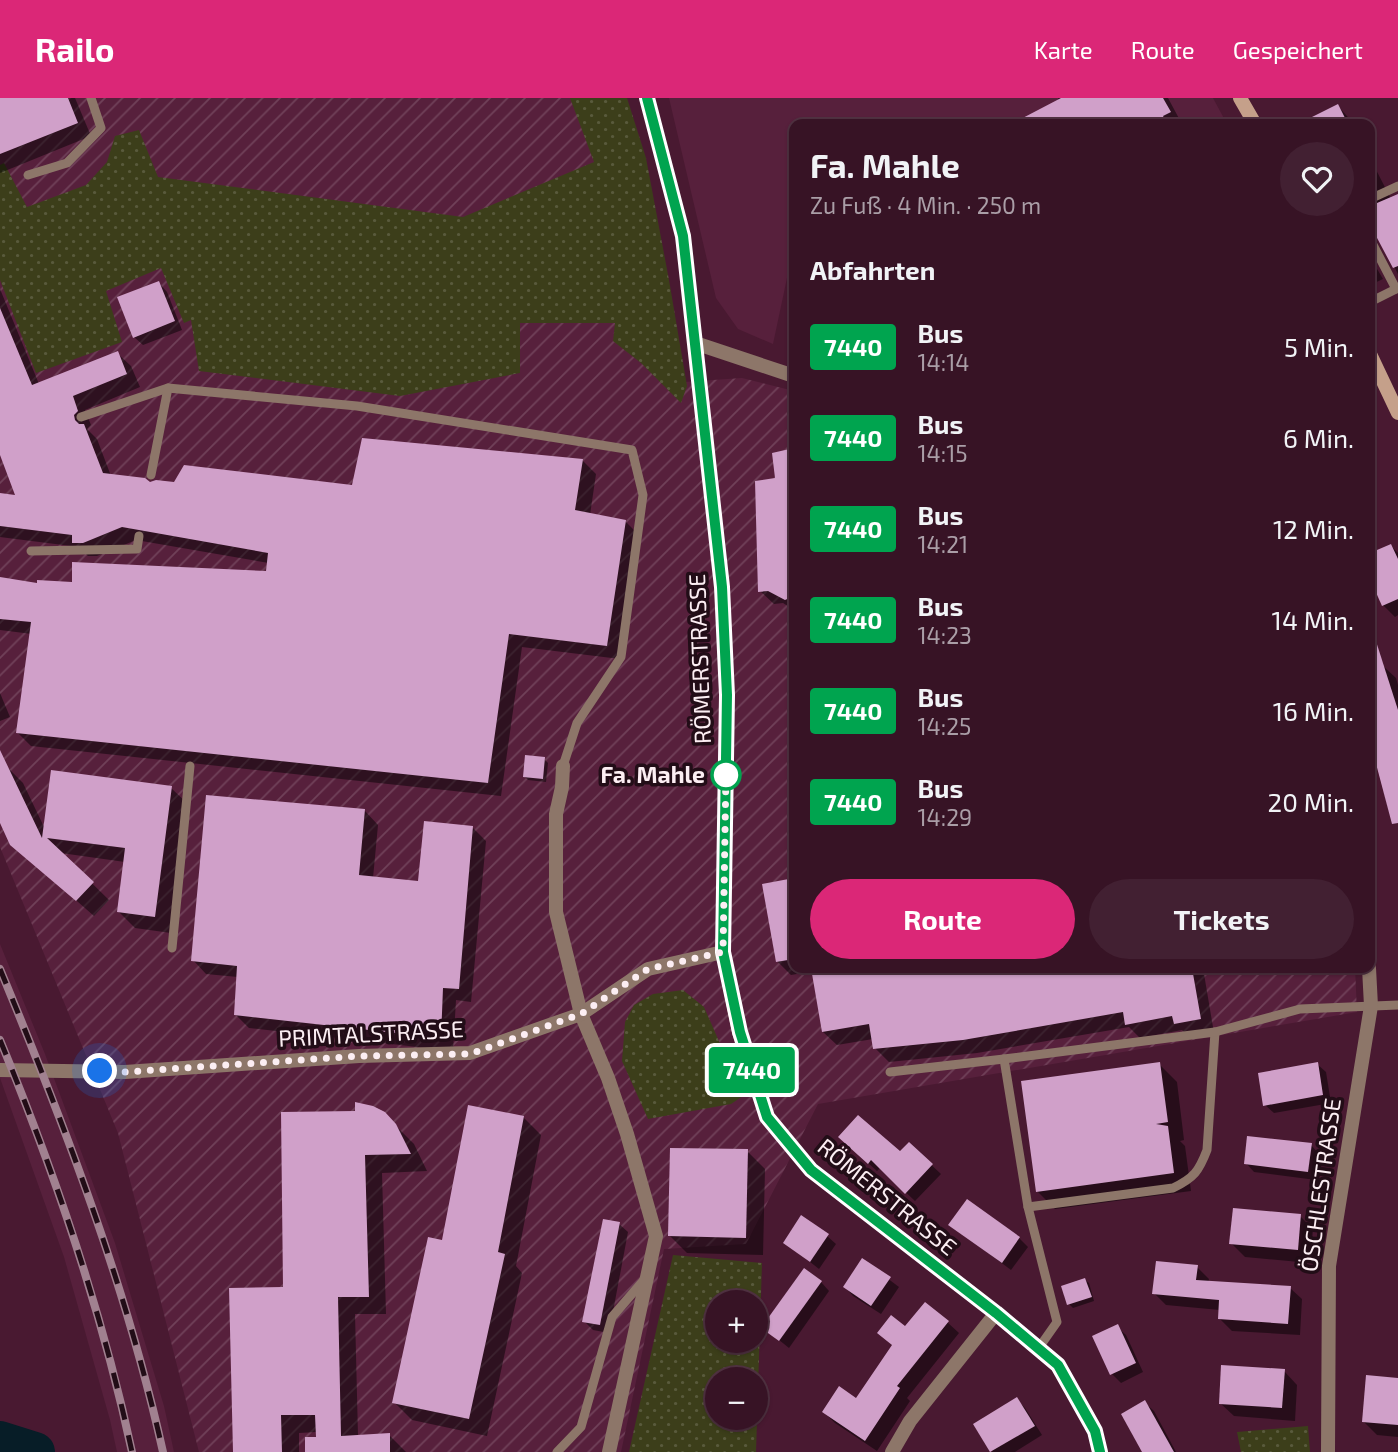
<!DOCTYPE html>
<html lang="de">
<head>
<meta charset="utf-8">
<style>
	body { margin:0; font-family:"Exo 2",sans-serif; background:#422032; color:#f1f3f6; height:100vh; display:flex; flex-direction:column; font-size:26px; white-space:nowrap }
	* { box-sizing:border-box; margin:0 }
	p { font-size:23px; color:#aa9ea7 }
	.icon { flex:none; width:38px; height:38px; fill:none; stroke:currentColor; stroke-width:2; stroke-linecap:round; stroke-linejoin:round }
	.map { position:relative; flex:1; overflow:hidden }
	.drawer { position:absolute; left:789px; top:21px; width:586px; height:854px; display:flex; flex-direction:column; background:#371325; border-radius:14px; box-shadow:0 2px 5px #0004,0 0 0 2px #513242 }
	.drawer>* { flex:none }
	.badge { padding:0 14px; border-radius:5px; font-size:24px; line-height:46px }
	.tools { position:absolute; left:705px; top:1192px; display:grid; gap:14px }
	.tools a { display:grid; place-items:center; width:63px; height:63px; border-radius:50%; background:#371325; box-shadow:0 2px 5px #0004,0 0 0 2px #513242; font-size:35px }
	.you { position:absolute; width:35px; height:35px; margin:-18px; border:5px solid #fff; border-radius:50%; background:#1a73e8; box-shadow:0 0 0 10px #1a73e833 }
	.map>.badge { position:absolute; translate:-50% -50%; box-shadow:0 0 0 4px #fff }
	h2 { padding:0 21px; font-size:26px; line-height:63px }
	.round { display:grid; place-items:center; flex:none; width:74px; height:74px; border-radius:37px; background:#422032 }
	.overview { display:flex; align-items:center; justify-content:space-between; height:119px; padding:0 21px }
	h1 { font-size:33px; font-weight:700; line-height:52px }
	.action { display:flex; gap:14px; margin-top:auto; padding:14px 21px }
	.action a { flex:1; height:80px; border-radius:42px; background:#db2777; color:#fff; font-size:28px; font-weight:700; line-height:80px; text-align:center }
	.action a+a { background:#422032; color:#f1f3f6 }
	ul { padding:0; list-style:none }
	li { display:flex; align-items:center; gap:21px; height:91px; padding:0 21px }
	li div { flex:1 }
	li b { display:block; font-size:26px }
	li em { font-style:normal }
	li .badge { min-width:77px; font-weight:700; text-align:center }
	header { display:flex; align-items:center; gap:42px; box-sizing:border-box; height:98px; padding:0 35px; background:#db2777; color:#fff }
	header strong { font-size:33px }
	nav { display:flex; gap:38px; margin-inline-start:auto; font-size:24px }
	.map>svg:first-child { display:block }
</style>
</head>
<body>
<header>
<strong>Railo</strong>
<nav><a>Karte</a><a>Route</a><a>Gespeichert</a></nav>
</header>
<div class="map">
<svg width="1398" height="1354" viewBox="0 0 1398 1354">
	<defs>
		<pattern id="industrial-furrows" width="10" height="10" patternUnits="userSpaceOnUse" patternTransform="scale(1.75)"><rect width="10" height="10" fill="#57203c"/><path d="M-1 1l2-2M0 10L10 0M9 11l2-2" fill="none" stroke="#704159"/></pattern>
		<pattern id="grass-dots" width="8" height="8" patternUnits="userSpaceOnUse" patternTransform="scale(1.75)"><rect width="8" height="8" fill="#3c3e1a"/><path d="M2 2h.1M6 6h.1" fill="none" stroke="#595a3c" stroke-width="1.8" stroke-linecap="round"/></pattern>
	</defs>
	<rect width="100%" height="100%" fill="#491931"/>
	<g fill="#57203c">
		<polygon points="669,0 1213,0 1227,26 794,26 794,147 773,246 738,231 716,200"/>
		<polygon points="0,846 45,956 115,1145 164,1308 174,1354 117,1354 110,1322 64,1159 0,980"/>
	</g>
	<polygon fill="url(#industrial-furrows)" points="0,0 604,0 670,285 742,280 794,293 794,870 1355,870 1357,914 818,1006 746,1146 664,1151 621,1354 199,1354 118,1035 0,749"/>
	<g fill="url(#grass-dots)" fill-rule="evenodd">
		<polygon points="570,0 627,0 646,60 669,182 687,288 681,305 641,265 613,243 615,225 520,225 520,275 400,298 199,273 191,222 184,225 161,170 106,193 122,244 36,275 0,182 0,67 4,65 27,109 86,87 107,64 115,38 139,32 158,79 463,119 594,64"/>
		<polygon points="683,892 704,909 743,998 731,1006 648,1021 622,963 625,924 634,907 653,896"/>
		<path d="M673 1157 762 1165 756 1354H629ZM756 1204V1242H718V1204ZM756 1281V1320H718V1281Z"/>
		<polygon points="1308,1328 1310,1354 1241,1354 1237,1334"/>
	</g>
	<g fill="#0007">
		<polygon points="0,0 75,0 91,38 0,75"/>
		<polygon points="1058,0 1168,0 1182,26 1015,26 1059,3"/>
		<polygon points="1338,8 1354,26 1307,26 1306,24"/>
		<polygon points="1370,60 1391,101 1398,100 1398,176 1370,121"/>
		<polygon points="1370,159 1383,181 1370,187"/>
		<polygon points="159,185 167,194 182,232 143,247 134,239"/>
		<polygon points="0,191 39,286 117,255 131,268 140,289 85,312 91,327 87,331 97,341 111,378 150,386 353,388 582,362 596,376 590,417 626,424 639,437 620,561 522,549 501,698 31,648 18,635 32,536 0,532 0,481 39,487 267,475 269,465 136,442 97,458 88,458 79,449 0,439 0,397 18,399 0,353"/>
		<polygon points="794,352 794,512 783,505 774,506 760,493 777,381 774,357"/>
		<polygon points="1391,448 1398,455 1398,517 1395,519 1383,507 1377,494 1370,497 1370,457"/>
		<polygon points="1382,567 1396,580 1398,587 1398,722"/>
		<polygon points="0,595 10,619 0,623"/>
		<polygon points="544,661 548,665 546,684 528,682 524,678"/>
		<polygon points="6,668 23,685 45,731 171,690 188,706 171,835 135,830 118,813 125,764 61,755 109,802 94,818 12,746 0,720 0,671"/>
		<polygon points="365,713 378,727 373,780 420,785 473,730 486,743 471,904 456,902 453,953 249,930 235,916 238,879 206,876 193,862"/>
		<polygon points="794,782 794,870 1203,870 1214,935 1189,939 1182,932 1140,940 1129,929 977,955 889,964 875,950 873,941 837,947 823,934 813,873 791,877 777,863 764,787"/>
		<polygon points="1159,966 1177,984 1184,1042 1180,1043 1185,1048 1191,1093 1055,1111 1037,1093"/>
		<polygon points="1317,966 1326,974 1331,1005 1274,1015 1265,1007"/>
		<polygon points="384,1016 414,1046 427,1073 382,1075 386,1216 355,1216 358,1338 389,1337 406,1354 318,1354 317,1334 299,1335 299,1354 235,1354 285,1191"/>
		<polygon points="523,1019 541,1037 516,1168 522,1175 487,1338 412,1322 394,1304 443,1144"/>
		<polygon points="909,1046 941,1076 915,1103 880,1070 877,1073 849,1048 900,1056"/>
		<polygon points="1311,1047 1319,1056 1316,1082 1254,1074 1246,1065"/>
		<polygon points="747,1053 765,1071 763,1157 687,1155 669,1137"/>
		<polygon points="1300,1118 1313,1131 1310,1165 1245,1159 1231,1145"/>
		<polygon points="619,1126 628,1134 609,1235 593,1232 584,1223"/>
		<polygon points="951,1127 1019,1140 1028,1149 1011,1172"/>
		<polygon points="827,1138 836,1146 819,1171 785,1144"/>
		<polygon points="863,1162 899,1189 881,1216 853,1198 845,1189"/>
		<polygon points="1197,1169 1209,1181 1208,1185 1290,1190 1302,1201 1300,1237 1232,1233 1220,1221 1220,1212 1166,1207 1154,1195"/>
		<polygon points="1085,1182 1089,1185 1094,1203 1073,1210 1069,1206"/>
		<polygon points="821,1184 829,1193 789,1250 763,1229"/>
		<polygon points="947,1224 959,1235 907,1300 910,1303 877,1353 835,1325 824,1314 857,1302 893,1248 879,1235"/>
		<polygon points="1117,1229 1126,1237 1143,1274 1121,1285 1112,1276"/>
		<polygon points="1284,1273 1297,1287 1295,1323 1234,1318 1220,1305"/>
		<polygon points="1398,1282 1398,1339 1377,1337 1364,1324"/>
		<polygon points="1016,1301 1025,1310 1042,1337 1015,1354 992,1354 975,1327"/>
		<polygon points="1145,1305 1154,1313 1176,1354 1143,1354"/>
	</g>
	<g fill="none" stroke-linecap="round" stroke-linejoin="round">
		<polyline stroke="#071d27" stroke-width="40" points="0,1343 35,1354"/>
	</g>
	<g fill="#d0a0c9">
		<polygon points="0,0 68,0 78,25 0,56"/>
		<polygon points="1061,0 1163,0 1171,14 1163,18 1167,26 1011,26"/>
		<polygon points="1338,6 1348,26 1298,26"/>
		<polygon points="1398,96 1398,168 1393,170 1376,138 1370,134 1370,108"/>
		<polygon points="159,183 175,223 133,240 117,199"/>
		<polygon points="0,210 32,287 118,253 127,276 73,298 78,313 74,317 75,322 79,326 84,326 103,375 145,380 150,384 156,382 174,384 184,367 352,387 362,340 583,361 575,412 626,422 607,548 509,536 488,685 16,635 31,524 0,521 0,479 37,485 37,482 72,484 72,464 266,473 268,455 122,429 83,445 72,445 72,437 0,428 0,395 15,397 0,357"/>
		<polygon points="794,350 794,498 785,502 768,493 758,494 755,383 775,380 772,355"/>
		<polygon points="1391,446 1398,461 1398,501 1382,508 1370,481 1370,455"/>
		<polygon points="1374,537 1398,612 1398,725 1392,726 1370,643 1370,538"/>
		<polygon points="0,652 42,740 51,672 172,688 155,819 117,814 125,750 47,740 94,784 76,803 10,747 0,725"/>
		<polygon points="525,657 545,659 543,681 523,679"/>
		<polygon points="206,697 365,711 359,777 418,783 424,723 473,728 459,891 443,890 441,940 234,917 237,868 191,863"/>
		<polygon points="794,780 794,861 776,864 762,786"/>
		<polygon points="811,870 1192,870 1201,921 1174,926 1172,918 1125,927 1123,914 963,942 873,951 869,926 822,934"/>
		<polygon points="1160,964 1168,1024 1156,1026 1168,1028 1174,1075 1036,1094 1021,983"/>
		<polygon points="1318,964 1323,997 1263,1008 1258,975"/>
		<polygon points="355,1004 373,1008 385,1014 396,1026 411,1056 365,1057 369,1199 338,1199 341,1338 390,1335 390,1354 305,1354 305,1339 316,1339 315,1317 281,1317 282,1354 233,1354 229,1190 283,1189 281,1014 355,1013"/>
		<polygon points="468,1007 524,1018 498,1154 505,1156 469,1321 392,1305 428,1139 442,1142"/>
		<polygon points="858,1017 900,1053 909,1044 933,1066 905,1096 871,1062 868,1066 838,1039"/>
		<polygon points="1247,1038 1312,1045 1308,1074 1244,1066"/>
		<polygon points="670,1050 748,1051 746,1140 668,1138"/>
		<polygon points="967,1101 1020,1139 1002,1165 948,1127"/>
		<polygon points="1233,1110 1301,1116 1298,1152 1229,1146"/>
		<polygon points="801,1117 829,1136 810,1164 783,1145"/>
		<polygon points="603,1121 620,1124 600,1227 582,1224"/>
		<polygon points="862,1160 891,1179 871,1208 843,1189"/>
		<polygon points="1156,1163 1198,1167 1196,1182 1291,1188 1288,1226 1218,1221 1219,1202 1152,1196"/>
		<polygon points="804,1170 822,1183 779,1243 761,1230"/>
		<polygon points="1085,1180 1092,1199 1067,1207 1061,1188"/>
		<polygon points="925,1204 949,1223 897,1288 900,1290 865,1343 822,1314 839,1288 856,1300 892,1247 877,1235 891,1217 905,1228"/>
		<polygon points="1118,1226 1136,1265 1110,1277 1092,1238"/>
		<polygon points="1221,1267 1285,1271 1282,1310 1219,1306"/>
		<polygon points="1366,1277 1398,1280 1398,1327 1362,1324"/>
		<polygon points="1017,1299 1035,1328 990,1354 973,1326"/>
		<polygon points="1145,1302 1174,1354 1142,1354 1121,1316"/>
	</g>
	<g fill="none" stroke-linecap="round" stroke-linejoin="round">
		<g stroke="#8d7669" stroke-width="9">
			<polyline points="28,77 67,65 101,30 91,0"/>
			<polyline points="1370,101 1398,88"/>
			<polyline points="1370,141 1396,191"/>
			<polyline points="1370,204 1398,190"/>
			<polyline points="81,319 168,290 357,308 632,352 643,397 621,559 577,625 563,668"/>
			<polyline points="151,377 168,290"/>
			<polyline points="31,453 137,451 139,438"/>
			<polyline points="172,850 190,668"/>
			<polyline points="890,974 1004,961"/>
			<path d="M1028 1109 1173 1090C1194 1080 1199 1073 1207 1052L1215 934"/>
			<polyline points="1038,1251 1057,1224 1028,1109 1004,961 1215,934 1300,911 1398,907"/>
			<polyline points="557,1354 581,1329 612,1219 644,1182"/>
		</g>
		<g stroke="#8d7669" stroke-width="14">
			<polyline points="695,245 794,278"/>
			<polyline points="563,668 562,689 556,716 556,814 581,916 608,980 627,1036 656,1138 609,1354"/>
			<polyline points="0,972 125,974 359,958 470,955 581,916 648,871 723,854"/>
			<polyline points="892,1354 910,1323 996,1215"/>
			<polyline points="1328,1354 1329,1168 1371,908 1369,870"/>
		</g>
		<g stroke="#c5a08a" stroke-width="14">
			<polyline points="647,0 683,138 722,489 727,597 723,854 739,934 767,1019 811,1072 996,1215 1058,1267 1095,1333 1100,1354"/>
			<polyline points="1240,0 1255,26"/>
			<polyline points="1370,256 1398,315"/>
		</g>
		<defs>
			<g id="rail">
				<path d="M0 871C65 1028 126 1187 163 1354"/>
				<path d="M0 942C55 1075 102 1213 132 1354"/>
			</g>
		</defs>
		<use href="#rail" stroke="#a18190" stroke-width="8"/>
		<use href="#rail" stroke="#220d17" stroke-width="5" stroke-dasharray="16" stroke-linecap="butt"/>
	</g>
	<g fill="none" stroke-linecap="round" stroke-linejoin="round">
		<defs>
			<polyline id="line" points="647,0 683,138 722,489 727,597 723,854 740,934 767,1019 811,1072 996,1215 1058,1267 1095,1333 1100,1354"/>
		</defs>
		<use href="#line" stroke="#fff" stroke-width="16"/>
		<use href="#line" stroke="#00a44f" stroke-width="10"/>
		<polyline stroke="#fceef3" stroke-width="7" stroke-dasharray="0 12.6" points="100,973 125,974 359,958 470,956 581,916 648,871 723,854 726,674 726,677"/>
	</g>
	<circle fill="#fff" stroke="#00a44f" stroke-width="3.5" cx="726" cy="677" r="14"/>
	<g text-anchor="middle" stroke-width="7" stroke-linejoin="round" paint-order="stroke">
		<g font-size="23" fill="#fceef3" stroke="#220d17">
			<text transform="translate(700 561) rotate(-92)" y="8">RÖMERSTRASSE</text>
			<text transform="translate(371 936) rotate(-3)" y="8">PRIMTALSTRASSE</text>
			<text transform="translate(1321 1087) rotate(-82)" y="8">ÖSCHLESTRASSE</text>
			<text transform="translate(887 1099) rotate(39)" y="8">RÖMERSTRASSE</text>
		</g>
		<g font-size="23" font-weight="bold" fill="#fceef3" stroke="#220d17" text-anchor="end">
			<text x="705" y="685">Fa. Mahle</text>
		</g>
	</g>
</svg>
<div class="tools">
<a>+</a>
<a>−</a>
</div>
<div class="you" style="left:100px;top:973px"></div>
<b class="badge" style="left:752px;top:972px;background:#00a44f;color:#fff">7440</b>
<section class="drawer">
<div class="overview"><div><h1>Fa. Mahle</h1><p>Zu Fuß · 4 Min. · 250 m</p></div><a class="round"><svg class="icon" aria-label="heart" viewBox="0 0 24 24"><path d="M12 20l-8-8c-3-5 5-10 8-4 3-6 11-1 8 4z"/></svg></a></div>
<h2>Abfahrten</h2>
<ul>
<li><span class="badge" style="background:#00a44f;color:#fff">7440</span><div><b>Bus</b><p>14:14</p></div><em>5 Min.</em></li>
<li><span class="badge" style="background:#00a44f;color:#fff">7440</span><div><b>Bus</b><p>14:15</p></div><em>6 Min.</em></li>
<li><span class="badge" style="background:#00a44f;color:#fff">7440</span><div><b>Bus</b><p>14:21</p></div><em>12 Min.</em></li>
<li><span class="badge" style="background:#00a44f;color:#fff">7440</span><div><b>Bus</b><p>14:23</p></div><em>14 Min.</em></li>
<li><span class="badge" style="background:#00a44f;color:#fff">7440</span><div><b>Bus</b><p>14:25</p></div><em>16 Min.</em></li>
<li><span class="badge" style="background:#00a44f;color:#fff">7440</span><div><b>Bus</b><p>14:29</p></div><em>20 Min.</em></li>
</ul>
<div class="action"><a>Route</a><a>Tickets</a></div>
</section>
</div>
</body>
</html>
